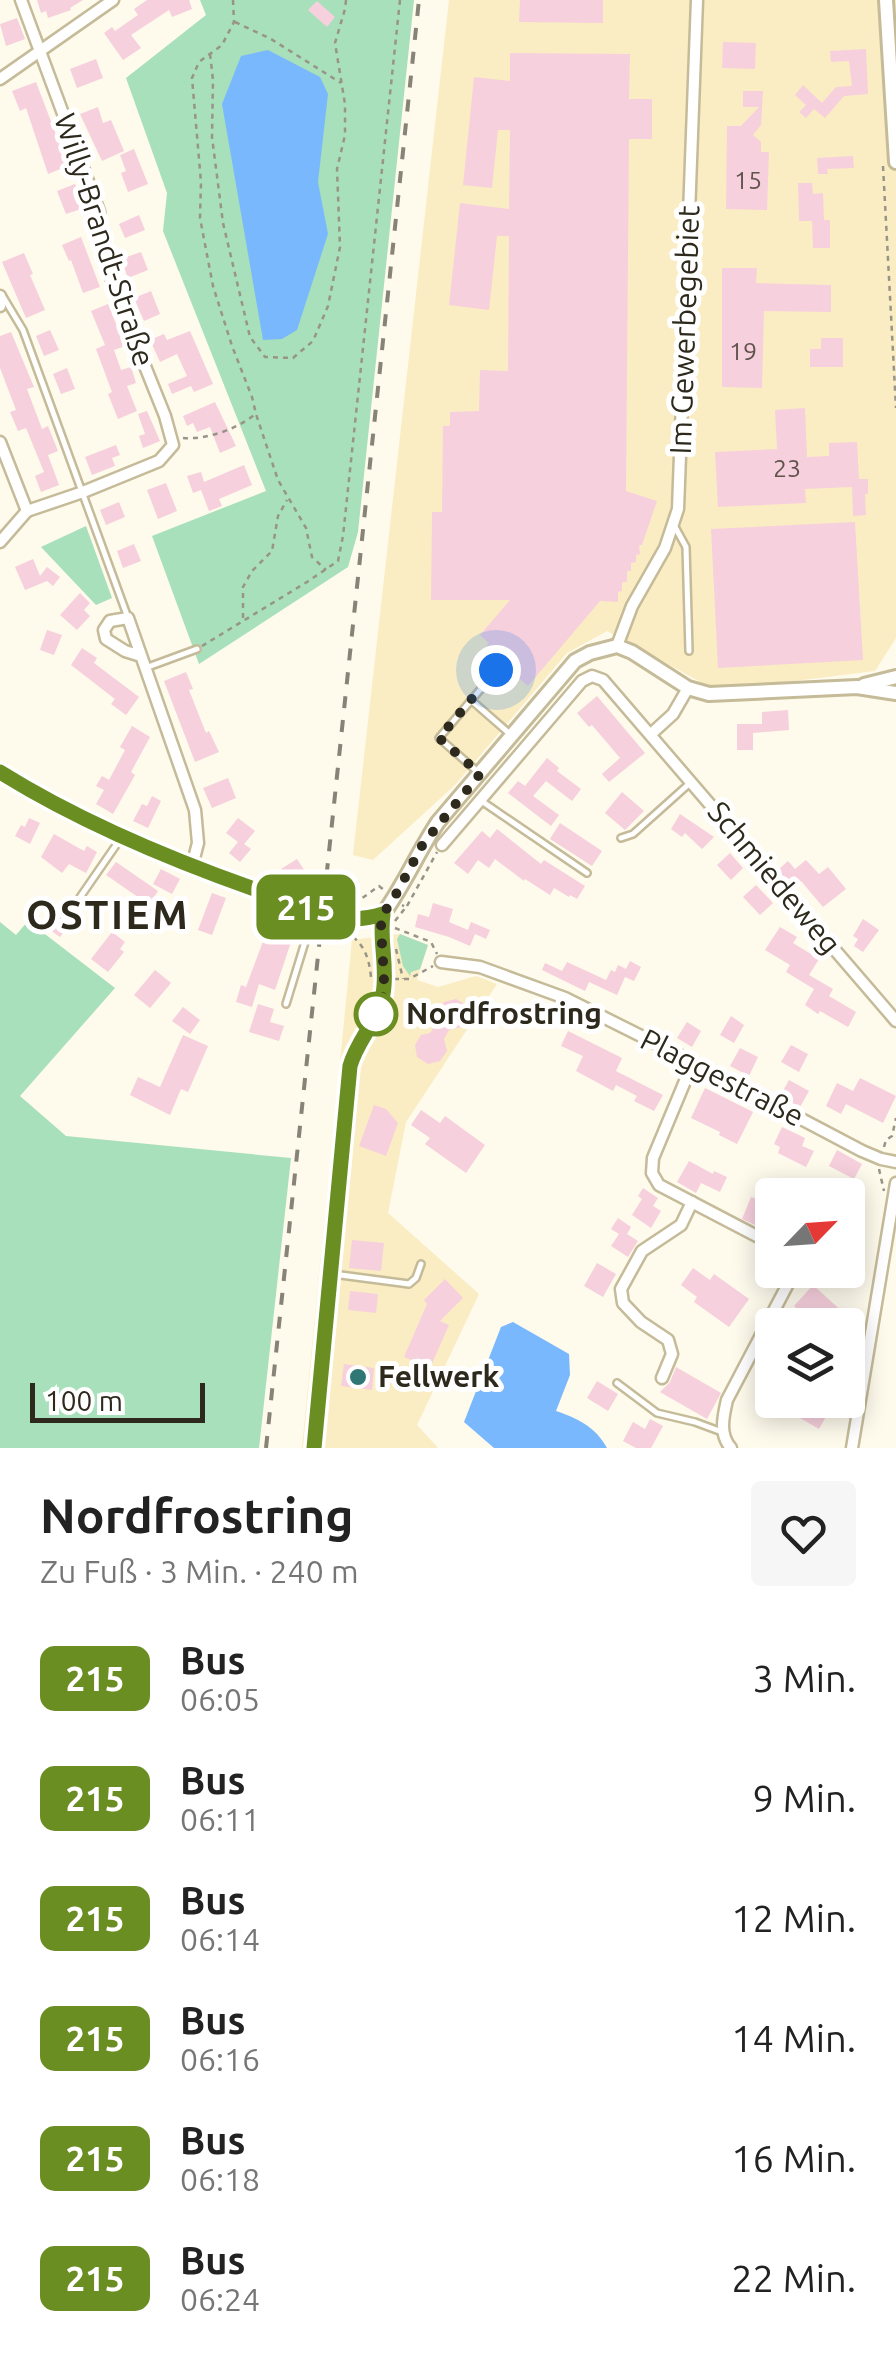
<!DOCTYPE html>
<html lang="de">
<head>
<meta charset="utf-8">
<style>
	body { margin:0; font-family:Ubuntu,sans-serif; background:#f6f6f6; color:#222; height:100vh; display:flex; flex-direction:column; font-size:38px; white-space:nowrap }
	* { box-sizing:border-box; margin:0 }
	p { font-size:32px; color:#767676 }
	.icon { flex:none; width:55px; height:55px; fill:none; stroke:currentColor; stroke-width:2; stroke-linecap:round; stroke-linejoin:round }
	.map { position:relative; height:1448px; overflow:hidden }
	.drawer { display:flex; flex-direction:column; background:#fff; flex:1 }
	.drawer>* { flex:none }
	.badge { padding:0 20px; border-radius:15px; font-size:35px; line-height:65px }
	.needle { width:65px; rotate:65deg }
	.controls { position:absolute; left:755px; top:1178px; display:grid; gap:20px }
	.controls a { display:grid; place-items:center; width:110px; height:110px; border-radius:10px; background:#fff; box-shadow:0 5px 25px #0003; font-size:50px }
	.scale { position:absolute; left:30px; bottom:25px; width:175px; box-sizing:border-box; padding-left:10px; border:5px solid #2d291c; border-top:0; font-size:28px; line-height:35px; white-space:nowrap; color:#2d291c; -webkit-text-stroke:8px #fff; paint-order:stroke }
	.you { position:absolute; width:50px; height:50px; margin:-25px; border:8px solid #fff; border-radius:50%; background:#1a73e8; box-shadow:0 0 0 15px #1a73e833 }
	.map>.badge { position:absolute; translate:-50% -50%; box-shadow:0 0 0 5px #fff }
	.round { display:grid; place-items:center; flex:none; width:105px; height:105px; border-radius:10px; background:#f6f6f6 }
	.head { display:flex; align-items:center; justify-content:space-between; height:170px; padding:0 40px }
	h1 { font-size:48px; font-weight:700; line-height:75px }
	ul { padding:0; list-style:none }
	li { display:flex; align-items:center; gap:30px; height:120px; padding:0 40px }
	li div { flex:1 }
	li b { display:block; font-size:38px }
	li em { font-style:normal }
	li .badge { min-width:110px; font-weight:700; text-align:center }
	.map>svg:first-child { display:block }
</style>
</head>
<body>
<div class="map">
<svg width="896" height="1448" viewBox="0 0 896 1448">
	<rect width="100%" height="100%" fill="#fefaec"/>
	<g fill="#faedc3">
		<polygon points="449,0 896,0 896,638 875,671 761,685 706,685 607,631 567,653 455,785 373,860 353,855"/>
		<polygon points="400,934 428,945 417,980 438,987 476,976 497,984 406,1122 388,1213 479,1294 417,1425 438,1448 302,1448 352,940"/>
	</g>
	<g fill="#a7e0ba">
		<polygon points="200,0 414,0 358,532 348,567 199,664 152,536 266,491 163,231 167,193 126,78 206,15"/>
		<polygon points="86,526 112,598 96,605 41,547"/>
		<polygon points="28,921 115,988 20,1096 66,1136 291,1158 259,1448 0,1448 0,922 16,935"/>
		<polygon points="400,934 428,945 420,969 411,972 410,976 403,966 397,939"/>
	</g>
	<g fill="#7ab8fd">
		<polygon points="268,50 320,77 328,94 318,182 328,234 297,330 282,339 263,340 222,104 241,56"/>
		<path d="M513 1322 569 1354 570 1375 556 1411C577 1418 596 1427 607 1448H494L464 1422 501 1327Z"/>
	</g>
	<g fill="#f7d0dd">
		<polygon points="37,0 83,0 70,8 71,10 48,18 46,11 41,13"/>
		<polygon points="147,0 189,0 192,9 172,17 169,10 131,35 141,48 123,60 104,33 112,27 115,31 138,15 134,9"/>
		<polygon points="520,0 603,0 603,23 519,22"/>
		<polygon points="317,1 335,17 327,27 308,10"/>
		<polygon points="17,18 25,39 6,46 0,24"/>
		<polygon points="723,42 756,43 755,69 722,68"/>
		<polygon points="866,49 868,94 844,96 825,118 814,109 806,118 799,112 806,105 795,95 803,85 822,103 836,87 852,86 849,61 831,62 830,51"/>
		<polygon points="510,53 630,54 629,99 652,99 652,139 629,139 626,491 657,501 642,545 639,545 640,554 636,555 636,562 631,563 631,571 627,571 627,582 622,582 622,591 618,592 618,602 600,601 528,686 484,649 489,643 480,635 510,600 431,600 432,512 442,512 443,426 450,426 450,412 479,411 480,370 508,371 509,236 497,236 489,310 449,305 460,203 509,209 510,130 498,130 492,188 463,185 474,77 510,81"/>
		<polygon points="96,59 103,78 77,88 70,69"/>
		<polygon points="36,82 68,166 48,174 26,108 20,111 12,91"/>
		<polygon points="743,91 763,91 761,125 753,135 761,142 761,152 769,152 767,210 726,209 727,126 741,126 759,107 743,107"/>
		<polygon points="98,107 103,123 111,120 124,151 102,161 80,114"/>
		<polygon points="134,149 148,184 128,192 121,173 126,171 120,155"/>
		<polygon points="853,156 854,168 827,169 828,174 818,174 817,158"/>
		<polygon points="798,183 812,183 813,194 823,193 824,220 830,220 830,248 813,248 812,221 799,221"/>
		<polygon points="75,184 84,208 66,214 57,191"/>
		<polygon points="139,215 145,230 125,238 119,224"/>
		<polygon points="81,237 100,287 83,293 71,260 69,261 62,245"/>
		<polygon points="141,252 148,270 128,278 121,259"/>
		<polygon points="24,253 33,274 30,275 45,310 26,318 2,262"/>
		<polygon points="722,268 757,268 756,283 831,285 831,312 764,311 762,388 722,387"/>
		<polygon points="151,291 160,314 144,321 134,298"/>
		<polygon points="108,304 125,346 114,350 121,370 131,367 136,383 127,386 137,411 118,419 108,394 112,392 96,349 105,345 91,311"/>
		<polygon points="50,330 59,350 44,356 36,336"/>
		<polygon points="190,331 213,384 194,392 191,386 172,394 168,384 187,376 177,354 160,362 150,340 164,334 167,340"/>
		<polygon points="11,332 34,387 27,389 42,429 48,426 58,451 48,455 59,485 41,492 35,476 44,472 26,428 18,431 10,412 16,410 0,368 0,336"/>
		<polygon points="821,338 843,338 843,367 810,367 810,349 821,349"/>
		<polygon points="67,368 75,389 61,394 53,374"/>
		<polygon points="215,402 236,446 220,453 210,427 197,432 193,423 187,426 183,416"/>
		<polygon points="805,408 807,457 829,456 829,443 857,442 859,479 868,479 868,494 865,494 866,515 853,516 852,487 805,489 806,503 718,507 715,452 777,449 775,410"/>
		<polygon points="147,411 160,441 143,448 139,436 145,434 138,414"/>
		<polygon points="116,445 120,455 112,458 115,466 92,475 85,457"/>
		<polygon points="244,465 252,485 219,499 222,506 209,511 201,490 193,493 187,476 201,472 204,482"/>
		<polygon points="166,483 177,511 158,519 147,490"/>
		<polygon points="119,502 125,517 106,525 100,510"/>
		<polygon points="855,522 863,660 718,668 711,529"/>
		<polygon points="134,544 141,561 123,568 117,551"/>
		<polygon points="33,559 40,576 47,567 60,577 53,586 47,581 25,590 15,567"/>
		<polygon points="80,593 90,603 84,610 90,616 77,630 60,615"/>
		<polygon points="47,630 62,635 54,655 40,650"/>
		<polygon points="82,648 97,658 94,663 139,697 126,715 111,704 115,699 71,665"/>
		<polygon points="186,672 193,689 189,690 206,733 209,731 219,752 195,762 164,681"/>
		<polygon points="597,696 645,753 609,782 602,774 620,758 592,725 589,727 577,713"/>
		<polygon points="788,710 789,730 753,733 753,750 737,750 737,724 762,724 762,712"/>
		<polygon points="132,726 150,737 131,772 135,775 113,814 96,804 104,790 96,786 102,776 109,780 125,750 120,747"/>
		<polygon points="547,758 559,768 557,771 581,789 572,801 546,781 533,796 559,815 551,826 508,793 518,781 525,786"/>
		<polygon points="228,778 236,798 212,808 203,788"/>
		<polygon points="622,792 644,811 625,830 605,813"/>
		<polygon points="152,796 161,801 148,828 133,821 142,804 147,806"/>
		<polygon points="680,814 714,837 702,849 685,833 682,837 671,829"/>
		<polygon points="29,818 40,823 30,844 15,836 21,825 25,827"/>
		<polygon points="238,818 255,831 244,844 251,849 240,862 229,853 238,842 226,833"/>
		<polygon points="560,823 602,851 592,866 550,839"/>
		<polygon points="497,829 541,864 544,860 585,886 577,899 570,895 569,897 554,888 550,895 525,879 524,881 495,859 489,868 478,860 468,874 454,863 482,831 490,838"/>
		<polygon points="54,834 84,851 87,846 97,852 86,873 69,864 62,873 41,857"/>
		<polygon points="730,853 743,868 731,880 717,865"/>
		<polygon points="297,859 310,879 295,890 281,869"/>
		<polygon points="806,860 819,874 828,867 846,889 823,907 801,881 793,888 778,870 788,861 795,869"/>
		<polygon points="116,862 158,891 148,906 164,917 152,934 137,923 138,920 127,912 138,897 106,875"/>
		<polygon points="161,869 180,879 172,894 153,884"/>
		<polygon points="756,885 773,903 760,915 743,897"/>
		<polygon points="212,893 226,898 212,935 198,930"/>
		<polygon points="433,903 453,909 449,922 468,930 471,922 490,930 486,939 475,934 470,946 449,937 415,927 418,914 429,917"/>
		<polygon points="54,906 73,919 60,937 42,924"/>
		<polygon points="277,913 298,921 275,990 259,984 252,1007 236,1002 241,985 246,987 266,933 269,934"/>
		<polygon points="863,919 879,930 863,952 854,946 858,939 853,936"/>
		<polygon points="780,927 797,937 793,943 819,959 809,975 833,989 829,996 856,1012 848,1027 820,1011 818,1014 805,1005 814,989 786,972 790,965 765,950"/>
		<polygon points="112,932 125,942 120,949 124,952 108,972 91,959"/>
		<polygon points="630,961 641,967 634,981 625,977 617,995 589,982 585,991 542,970 545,963 562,971 567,962 606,980 611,970 615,972 618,965 626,969"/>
		<polygon points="155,970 171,983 150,1008 134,995"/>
		<polygon points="456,999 466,1005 468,1017 462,1027 449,1030 444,1039 447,1051 440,1061 428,1064 417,1057 415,1045 421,1035 430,1033 439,1020 437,1012 444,1002"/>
		<polygon points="258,1004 274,1009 270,1022 284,1026 279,1041 249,1032"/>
		<polygon points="183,1007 200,1020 190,1034 172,1021"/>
		<polygon points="731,1016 744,1025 734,1043 720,1035"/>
		<polygon points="687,1022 701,1031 692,1047 677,1038"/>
		<polygon points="568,1031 622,1058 616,1071 663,1095 654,1111 634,1101 637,1096 616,1085 613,1091 576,1071 583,1056 561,1046"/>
		<polygon points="183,1035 208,1046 188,1092 181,1089 170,1115 130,1095 138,1077 160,1087"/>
		<polygon points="791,1045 808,1054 799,1072 781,1062"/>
		<polygon points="740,1048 758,1057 749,1076 730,1066"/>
		<polygon points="860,1078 896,1096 883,1123 846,1104 841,1114 826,1106 837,1083 853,1091"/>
		<polygon points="789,1080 809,1091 800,1107 780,1096"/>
		<polygon points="705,1088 753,1112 737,1144 719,1135 720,1132 691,1118"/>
		<polygon points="374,1105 386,1109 398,1123 386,1156 359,1146"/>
		<polygon points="421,1110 440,1123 445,1116 485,1145 466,1173 425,1144 430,1138 411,1125"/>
		<polygon points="782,1127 805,1138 802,1146 814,1151 806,1167 778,1153 780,1147 774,1144"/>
		<polygon points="837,1150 862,1164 854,1179 829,1166"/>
		<polygon points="689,1161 713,1174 714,1171 727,1177 720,1192 701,1183 696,1193 677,1182"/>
		<polygon points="643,1188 658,1198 653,1206 661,1211 651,1228 632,1215 642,1199 638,1196"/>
		<polygon points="751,1197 768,1203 766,1209 772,1212 772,1227 759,1222 757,1226 742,1219"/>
		<polygon points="618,1218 631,1227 627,1234 638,1241 628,1257 611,1246 619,1234 611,1229"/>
		<polygon points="352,1240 384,1243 381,1271 349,1268"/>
		<polygon points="597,1263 616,1274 603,1297 584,1286"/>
		<polygon points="693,1268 710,1280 714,1274 749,1299 729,1327 694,1302 697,1297 681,1285"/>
		<polygon points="445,1279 463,1298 440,1321 449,1325 430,1368 404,1357 427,1304 424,1300"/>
		<polygon points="813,1285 857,1325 815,1325 794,1306"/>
		<polygon points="350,1291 378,1294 376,1313 348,1310"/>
		<polygon points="344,1364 374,1368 372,1390 341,1386"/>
		<polygon points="772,1365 772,1400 821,1400 832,1406 819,1429 757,1393"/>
		<polygon points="676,1367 721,1393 707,1419 660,1392 670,1382"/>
		<polygon points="597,1381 618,1394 608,1411 587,1398"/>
		<polygon points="650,1419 663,1426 651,1448 636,1448 623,1441 633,1422 645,1429"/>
	</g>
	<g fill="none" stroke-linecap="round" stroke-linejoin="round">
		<defs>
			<g id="service">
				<polyline points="2,295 23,330 127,615"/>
				<polyline points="675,527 686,547 689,651"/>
				<polyline points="148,667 197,649"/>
				<polyline points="471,700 510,734"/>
				<polyline points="479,773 439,738 497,670"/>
				<polyline points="480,800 587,873"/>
				<polyline points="621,838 633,834 690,783"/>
				<polyline points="74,906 121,838"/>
				<polyline points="286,1004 309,929 312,912"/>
				<polyline points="333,1274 409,1284 416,1278 421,1264"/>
				<polyline points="770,1318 781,1325"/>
				<polyline points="848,1372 864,1376"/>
				<polyline points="617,1383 657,1413 695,1422 722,1432"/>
			</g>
			<g id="minor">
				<polyline points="0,79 113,0"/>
				<polyline points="0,296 0,306"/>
				<polyline points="0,442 27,511 83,492 159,461 173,445 165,416 116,294 102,247 99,211 21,0"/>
				<polyline points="0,542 27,511"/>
				<polyline points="617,646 632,606 665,548 678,509 697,0"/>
				<polyline points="141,656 125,651 106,639 104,630 110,621 128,618 195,810 198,843 192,866"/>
				<polyline points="651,734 673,714 688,688"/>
				<polyline points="442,845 582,681 592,676 603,680 896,1021"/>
				<polyline points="441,962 480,967 565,998 693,1062 862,1151 881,1159 896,1162"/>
				<polyline points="693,1062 653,1158 652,1173 659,1185 772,1244"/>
				<polyline points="662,1378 672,1354 668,1340 641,1322 623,1303 621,1289 642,1251 681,1225 692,1202"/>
				<path d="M731 1448C719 1435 723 1417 727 1400L790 1280V1270"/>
				<polyline points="852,1448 896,1183"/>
			</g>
			<g id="tertiary">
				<polyline points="886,0 896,162"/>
				<polyline points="864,685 896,677"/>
				<path d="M0 772C84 825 179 862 272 895 298 904 325 918 353 919 364 920 373 917 383 914"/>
				<path d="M383 914C404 885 418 852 438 822L575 661 590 653 617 646 632 652 688 688 709 694 857 687 896 693"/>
				<path d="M314 1448 350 1066C357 1040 379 1020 383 994 388 967 379 940 383 914"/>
			</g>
		</defs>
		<use href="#service" stroke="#c5bb99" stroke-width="10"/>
		<use href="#minor" stroke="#c5bb99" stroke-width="15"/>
		<use href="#tertiary" stroke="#c5bb99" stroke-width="18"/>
		<g stroke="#989487" stroke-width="2.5" stroke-dasharray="5 5" stroke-linecap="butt">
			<polyline points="233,0 234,22 222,45 199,62 192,78 201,182 200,218 213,286 232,346 252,397 256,414 278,480 306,528 312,557 326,570"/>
			<polyline points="235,22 271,39 341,83"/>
			<polyline points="210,54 213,80 212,137 223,223 250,337 265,357 293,358 313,341 328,306 340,247 337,169 345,135 345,104 335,43 345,9 346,0"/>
			<polyline points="883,166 896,408"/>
			<path d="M183 438C206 440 237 429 254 415"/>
			<polyline points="243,618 243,587 252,571 272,551 278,516 287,500"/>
			<polyline points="202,646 307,582 338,561 343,536 400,0"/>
			<polyline points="315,897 336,903"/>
			<polyline points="344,905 361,899 379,886 384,890"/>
			<polyline points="407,906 437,852"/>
			<polyline points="395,921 406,907 402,905"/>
			<polyline points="395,928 431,942 437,954"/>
			<path d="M345 931C363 942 369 956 371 977"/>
			<polyline points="396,949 403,979"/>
			<polyline points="394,979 409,979 433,966"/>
			<polyline points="884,1147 886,1140 892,1136 896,1118"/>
			<polyline points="879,1169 884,1191"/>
		</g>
		<use href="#service" stroke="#fff" stroke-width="5"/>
		<use href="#minor" stroke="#fff" stroke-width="10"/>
		<use href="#tertiary" stroke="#fff" stroke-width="12"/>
		<polyline stroke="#878376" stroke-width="4" stroke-dasharray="12 12" stroke-linecap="butt" points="266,1448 419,0"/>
	</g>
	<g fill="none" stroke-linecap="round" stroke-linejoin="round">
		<defs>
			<path id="line" d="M0 772C80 822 169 859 257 890 286 900 315 914 345 918 358 920 370 918 383 914 379 940 388 967 383 994 379 1020 357 1040 350 1066L314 1448"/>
		</defs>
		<use href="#line" stroke="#fff" stroke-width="22"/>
		<use href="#line" stroke="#6b8e23" stroke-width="15"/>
		<polyline stroke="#2d291c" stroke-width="10" stroke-dasharray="0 18" points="376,1014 383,996 384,978 381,926 383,914 394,898 423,844 480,774 439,738 496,670"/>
	</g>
	<circle fill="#fff" stroke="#6b8e23" stroke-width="5" cx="376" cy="1014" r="20"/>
	<circle fill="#2e7774" stroke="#fff" stroke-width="4" cx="358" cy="1377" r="10"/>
	<g text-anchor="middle" stroke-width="10" stroke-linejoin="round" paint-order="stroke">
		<g font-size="25" fill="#60534c">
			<text x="748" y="189">15</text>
			<text x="743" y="360">19</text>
			<text x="787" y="477">23</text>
		</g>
		<g font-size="30" fill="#2d291c" stroke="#fff">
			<text transform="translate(104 240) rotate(72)" y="10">Willy-Brandt-Straße</text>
			<text transform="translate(685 330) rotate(-88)" y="10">Im Gewerbegebiet</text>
			<text transform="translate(774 878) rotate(50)" y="10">Schmiedeweg</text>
			<text transform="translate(722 1078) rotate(27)" y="10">Plaggestraße</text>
		</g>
		<g font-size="30" font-weight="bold" fill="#2d291c" stroke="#fff" text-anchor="start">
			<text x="406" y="1024">Nordfrostring</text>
		</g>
		<g font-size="30" font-weight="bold" fill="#2d291c" stroke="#fff" text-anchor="start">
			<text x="378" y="1387">Fellwerk</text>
		</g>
		<g font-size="40" font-weight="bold" letter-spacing="2.5" fill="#2d291c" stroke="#fff">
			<text x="108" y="929">OSTIEM</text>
		</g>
	</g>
</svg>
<div class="controls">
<a><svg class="needle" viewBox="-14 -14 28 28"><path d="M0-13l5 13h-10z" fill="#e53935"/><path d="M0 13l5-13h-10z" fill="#767676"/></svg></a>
<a><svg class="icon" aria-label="layers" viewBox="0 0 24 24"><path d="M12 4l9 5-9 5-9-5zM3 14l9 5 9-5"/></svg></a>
</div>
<div class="scale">100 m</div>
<div class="you" style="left:496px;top:670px"></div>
<b class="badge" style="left:306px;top:907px;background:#6b8e23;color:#fff">215</b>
</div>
<section class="drawer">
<div class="head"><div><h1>Nordfrostring</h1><p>Zu Fuß · 3 Min. · 240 m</p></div><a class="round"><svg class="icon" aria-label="heart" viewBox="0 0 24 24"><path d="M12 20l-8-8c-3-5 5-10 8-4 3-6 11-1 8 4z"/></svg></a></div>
<ul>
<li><span class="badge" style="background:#6b8e23;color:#fff">215</span><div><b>Bus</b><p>06:05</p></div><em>3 Min.</em></li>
<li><span class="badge" style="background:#6b8e23;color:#fff">215</span><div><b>Bus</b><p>06:11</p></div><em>9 Min.</em></li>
<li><span class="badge" style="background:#6b8e23;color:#fff">215</span><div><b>Bus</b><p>06:14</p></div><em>12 Min.</em></li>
<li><span class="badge" style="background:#6b8e23;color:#fff">215</span><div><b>Bus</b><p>06:16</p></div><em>14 Min.</em></li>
<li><span class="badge" style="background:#6b8e23;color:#fff">215</span><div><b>Bus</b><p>06:18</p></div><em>16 Min.</em></li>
<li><span class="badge" style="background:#6b8e23;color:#fff">215</span><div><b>Bus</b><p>06:24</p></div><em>22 Min.</em></li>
</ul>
</section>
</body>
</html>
